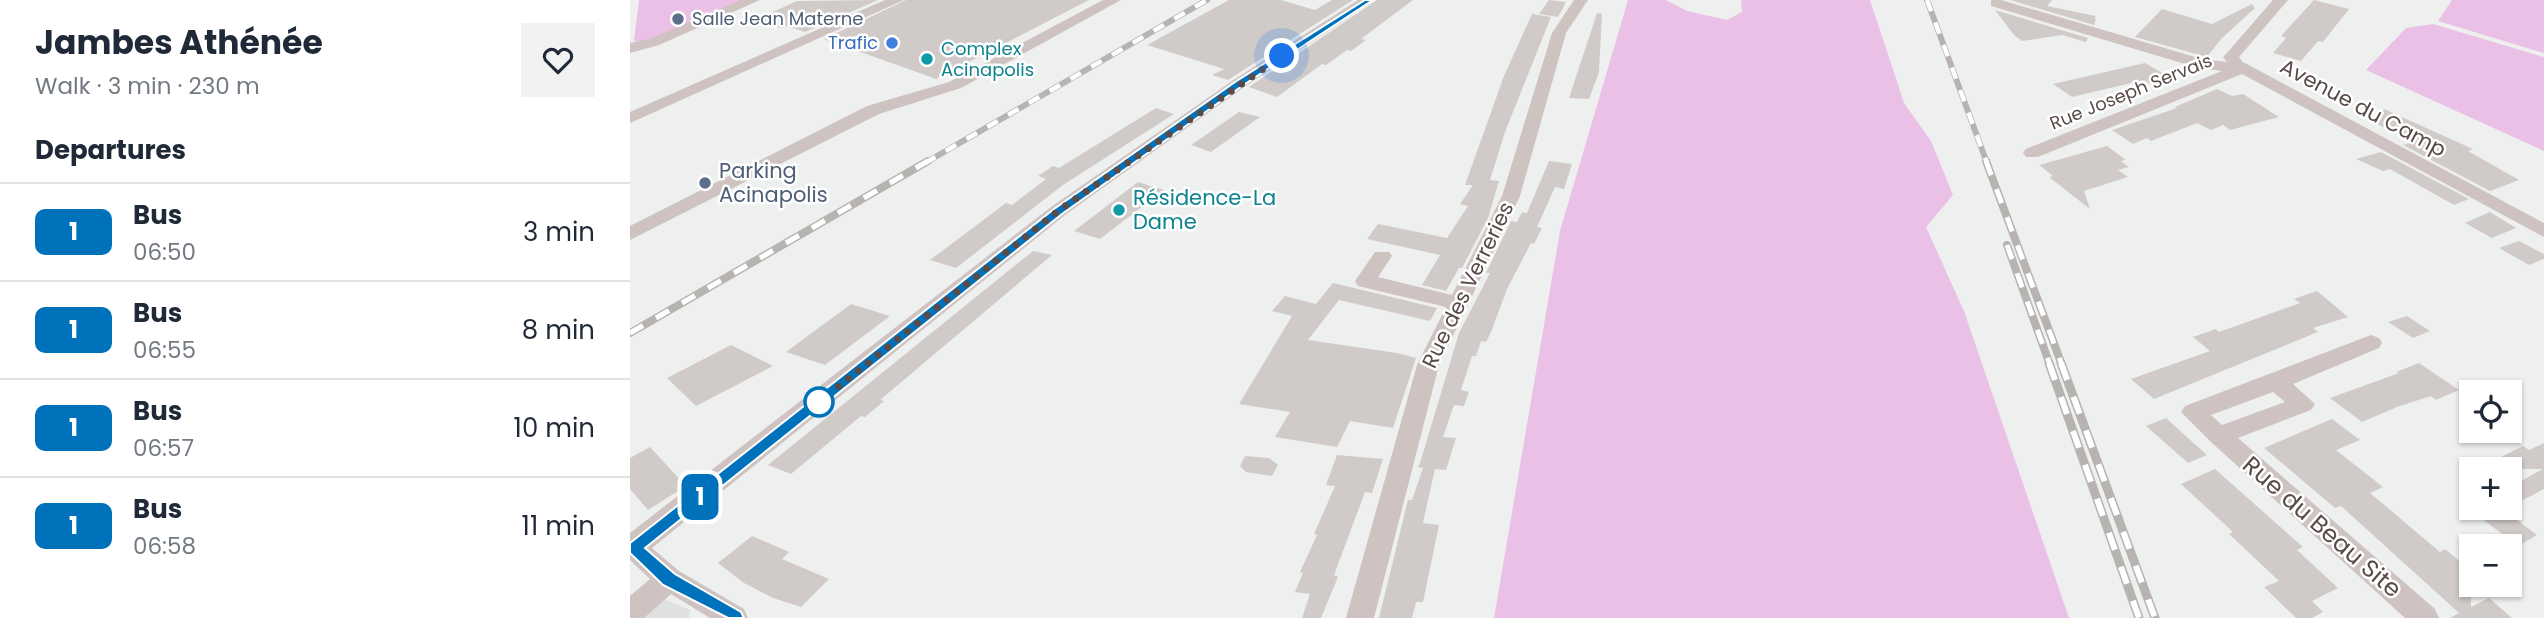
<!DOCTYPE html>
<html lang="en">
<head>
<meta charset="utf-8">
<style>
	body { margin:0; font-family:Poppins,sans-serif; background:#f2f2f3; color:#1f2937; height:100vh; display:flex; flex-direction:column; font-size:26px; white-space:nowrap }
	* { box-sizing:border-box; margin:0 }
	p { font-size:23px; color:#747a83 }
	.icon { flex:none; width:38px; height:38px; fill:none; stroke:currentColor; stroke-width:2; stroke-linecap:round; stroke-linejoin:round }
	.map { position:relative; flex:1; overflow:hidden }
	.details { display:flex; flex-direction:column; background:#fff; width:630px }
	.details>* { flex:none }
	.badge { padding:0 14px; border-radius:10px; font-size:24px; line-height:46px }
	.fabs { position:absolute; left:1829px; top:380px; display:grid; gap:14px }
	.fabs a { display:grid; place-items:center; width:63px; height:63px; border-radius:0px; background:#fff; box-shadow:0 2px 5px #0004; font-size:35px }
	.you { position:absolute; width:35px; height:35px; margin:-18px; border:5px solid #fff; border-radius:50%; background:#1a73e8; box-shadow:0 0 0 10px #1a73e833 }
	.map>.badge { position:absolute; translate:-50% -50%; box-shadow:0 0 0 4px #fff }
	h2 { padding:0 35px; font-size:26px; line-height:63px }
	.round { display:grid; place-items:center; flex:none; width:74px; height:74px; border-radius:0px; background:#f2f2f3 }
	.summary { display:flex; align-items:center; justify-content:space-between; height:119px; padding:0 35px }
	h1 { font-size:33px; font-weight:700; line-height:52px }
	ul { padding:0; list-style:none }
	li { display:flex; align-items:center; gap:21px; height:98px; padding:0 35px; border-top:2px solid #e0e1e3 }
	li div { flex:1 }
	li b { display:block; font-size:26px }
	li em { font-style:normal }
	li .badge { min-width:77px; font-weight:700; text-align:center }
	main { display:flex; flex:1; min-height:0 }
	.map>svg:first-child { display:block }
</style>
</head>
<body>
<main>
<section class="details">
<div class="summary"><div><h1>Jambes Athénée</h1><p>Walk · 3 min · 230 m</p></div><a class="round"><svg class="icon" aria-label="heart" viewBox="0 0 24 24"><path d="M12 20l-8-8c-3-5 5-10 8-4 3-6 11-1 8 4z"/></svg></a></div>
<h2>Departures</h2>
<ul>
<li><span class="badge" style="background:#0072bc;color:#fff">1</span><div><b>Bus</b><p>06:50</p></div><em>3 min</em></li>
<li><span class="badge" style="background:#0072bc;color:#fff">1</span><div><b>Bus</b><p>06:55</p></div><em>8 min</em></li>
<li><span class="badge" style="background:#0072bc;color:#fff">1</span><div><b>Bus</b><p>06:57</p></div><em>10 min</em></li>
<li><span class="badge" style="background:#0072bc;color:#fff">1</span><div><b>Bus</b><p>06:58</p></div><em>11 min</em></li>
</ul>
</section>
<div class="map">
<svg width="1914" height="618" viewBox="0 0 1914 618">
	<rect width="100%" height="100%" fill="#eef0ef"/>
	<polygon fill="#dfe1e0" points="11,589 60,610 59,618 0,618 0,598"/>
	<g fill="#eac0e6">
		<polygon points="9,0 117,0 12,42 4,41"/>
		<polygon points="998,0 1036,0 1057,11 1097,20 1112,12 1111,0 1240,0 1274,103 1301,141 1323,195 1296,227 1334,311 1439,618 864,618 930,231"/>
		<polygon points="1822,0 1914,0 1914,53 1808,21"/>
		<polygon points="1803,24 1914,57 1914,151 1736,70 1776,28"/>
	</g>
	<g fill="#d0cbc9">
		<polygon points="248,0 175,32 157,26 151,28 123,21 167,1"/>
		<polygon points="276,0 459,0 306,79 194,39"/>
		<polygon points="599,0 651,0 685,10 702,0 723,0 598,80 582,75 594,69 517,45"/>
		<polygon points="747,0 783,0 731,39 736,40 721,51 717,50 696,65 692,64 647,97 619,87"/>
		<polygon points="919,0 936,2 928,17 909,14"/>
		<polygon points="1380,0 1422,0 1417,6 1466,16 1464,18 1466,19 1464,25"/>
		<polygon points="1684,0 1719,9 1693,42 1688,41 1671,61 1643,53 1656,38 1651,36"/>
		<polygon points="1622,4 1625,8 1591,39 1577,57 1505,37 1532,9 1582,24"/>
		<polygon points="1365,10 1458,38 1456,42 1432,35 1392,41 1384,35"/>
		<polygon points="967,13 972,14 969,72 959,99 939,98"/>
		<polygon points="902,14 921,17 875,132 860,180 869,181 858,218 832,268 829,268 816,291 792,285 810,255 737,239 748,224 817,238 838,206 830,204 843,185 835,185 874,76"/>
		<polygon points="1515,63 1541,78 1520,84 1514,80 1442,97 1423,84"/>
		<polygon points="1587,89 1602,96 1613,94 1649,117 1600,130 1593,125 1581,130 1567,123 1521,141 1517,138 1503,144 1482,130 1547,108 1545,107"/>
		<polygon points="526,108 544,114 433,185 326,268 300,260 376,203 382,205 416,179 408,176 423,166 429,168"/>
		<polygon points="1754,109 1843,149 1838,151 1889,180 1860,191 1773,145 1783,142 1743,122"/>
		<polygon points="609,112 630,117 581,152 561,145"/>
		<polygon points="1477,146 1496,160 1491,161 1499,167 1488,170 1498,177 1454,191 1460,209 1419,177 1423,176 1409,165"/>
		<polygon points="1751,152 1839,199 1824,205 1760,169 1753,171 1726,159"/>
		<polygon points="919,161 942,164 934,189 925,187 907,227 912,228 904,244 901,243 877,289 861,332 856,342 851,341 846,356 842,356 831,390 839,392 834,406 824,405 813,437 826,438 816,470 805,469 793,523 809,525 793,602 786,602 782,618 749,618 778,500 782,500 793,468 788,467 790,463 829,333 860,273 856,273 881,221 887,222 892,212 897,213"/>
		<polygon points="508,182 534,190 470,239 444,231"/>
		<polygon points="1860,212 1886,228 1862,238 1835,223"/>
		<polygon points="1889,241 1914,254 1914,259 1899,265 1869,248"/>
		<polygon points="403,251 422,255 250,400 254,401 235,417 231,416 161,474 138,465"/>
		<polygon points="703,283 807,308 800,321 709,300 678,340 767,353 786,358 763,428 720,421 707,447 645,437 660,412 609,404 662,316 642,311 655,296 686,304"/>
		<polygon points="1687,291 1718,317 1683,328 1688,332 1524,399 1501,379 1580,351 1563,337 1586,329 1589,332 1670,303 1664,299"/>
		<polygon points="221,304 260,316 195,365 156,352"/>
		<polygon points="1777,316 1800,331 1783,338 1758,322"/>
		<polygon points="101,345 143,366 66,406 37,378"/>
		<polygon points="1789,363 1829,390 1806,400 1801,396 1767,407 1732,422 1700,398 1769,373 1766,372"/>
		<polygon points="1536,418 1559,439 1577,455 1558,463 1516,426"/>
		<polygon points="1702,419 1730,440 1706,450 1753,487 1740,493 1810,552 1815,549 1841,571 1841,607 1859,598 1882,618 1820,618 1829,613 1711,506 1705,508 1634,448"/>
		<polygon points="1914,443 1914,489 1880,507 1880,487 1913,469 1847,469 1893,446 1899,450"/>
		<polygon points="20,447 56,486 18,510 0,489 0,458"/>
		<polygon points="707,455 753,459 742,493 735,492 704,575 708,577 691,618 672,618 680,594 665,592 673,573 670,572 687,535 684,534 705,486 696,485"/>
		<polygon points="615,456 639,458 648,465 642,476 616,472 610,466"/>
		<polygon points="1585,469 1673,547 1667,550 1708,588 1682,601 1693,612 1682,618 1666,618 1634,587 1649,581 1599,534 1603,532 1551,484"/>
		<polygon points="1838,508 1871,508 1907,535 1888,546"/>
		<polygon points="122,536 159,552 152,559 199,579 171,607 143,598 114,583 88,563"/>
	</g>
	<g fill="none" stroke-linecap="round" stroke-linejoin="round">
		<g fill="#cec3c0" fill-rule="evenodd">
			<polygon points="111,0 130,0 29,45 0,53 0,43 19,39"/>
			<polygon points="255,0 274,0 0,123 0,112"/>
			<polygon points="473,0 491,0 331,88 249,114 0,240 0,226 237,106 319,82"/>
			<polygon points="728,0 745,0 614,87 435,215 22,548 49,571 114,609 118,618 80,618 41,594 14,618 0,618 0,596 20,579 0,560 0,533 421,207 602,81"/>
			<polygon points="944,0 958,0 936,33 890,196 809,365 744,618 716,618 787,365 816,307 728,286 725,281 745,252 759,252 762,256 748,277 822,295 872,196 922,33"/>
			<polygon points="1361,0 1371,0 1572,59 1597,62 1593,57 1596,54 1643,0 1658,0 1609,57 1613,62 1914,223 1914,237 1612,74 1408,157 1396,157 1393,153 1396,149 1592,71 1565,67 1361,6"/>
			<path d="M1741 335 1749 338 1752 343 1749 348 1663 384 1685 404 1681 410 1608 438 1805 609 1809 618H1775L1581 442 1551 412 1555 406ZM1643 392 1655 402 1592 425 1581 415Z"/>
		</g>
		<defs>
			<g id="rail-far2">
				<polyline points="1297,0 1357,163"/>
				<polyline points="295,163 577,0"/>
			</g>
			<g id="rail-far1">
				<polyline points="1356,161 1432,365"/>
				<polyline points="1377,245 1420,365"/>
				<polyline points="0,333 298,161"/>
			</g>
			<g id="rail">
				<polyline points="1419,363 1509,618"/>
				<polyline points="1431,363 1525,618"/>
			</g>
		</defs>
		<use href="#rail-far2" stroke="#b7b3b0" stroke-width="6"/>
		<use href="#rail-far1" stroke="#b7b3b0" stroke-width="8"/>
		<use href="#rail" stroke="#b7b3b0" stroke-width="9"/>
		<use href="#rail-far2" stroke="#fff" stroke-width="4.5" stroke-dasharray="12" stroke-linecap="butt"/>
		<use href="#rail-far1" stroke="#fff" stroke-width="5" stroke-dasharray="15" stroke-linecap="butt"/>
		<use href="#rail" stroke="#fff" stroke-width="6" stroke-dasharray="18" stroke-linecap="butt"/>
	</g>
	<polygon fill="#0072bc" stroke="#fff" stroke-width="2" points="735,0 743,0 612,86 432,214 15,548 45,574 111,612 114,618 98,618 33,585 0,553 0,543 424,209 605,82"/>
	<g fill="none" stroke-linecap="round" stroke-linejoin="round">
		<polyline stroke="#594b48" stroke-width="7" stroke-dasharray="0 12.6" points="189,402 428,211 652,56"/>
	</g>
	<g fill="#5c6f8a" stroke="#fff" stroke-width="2.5">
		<circle cx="48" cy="19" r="7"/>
		<circle cx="75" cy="183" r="7"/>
	</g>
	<circle fill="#3f7fe0" stroke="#fff" stroke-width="2.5" cx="262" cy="43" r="7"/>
	<g fill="#0f9aa8" stroke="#fff" stroke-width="2.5">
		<circle cx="297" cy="59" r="7"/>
		<circle cx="489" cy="210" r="7"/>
	</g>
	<circle fill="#fff" stroke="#0072bc" stroke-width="3.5" cx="189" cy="402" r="14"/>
	<g text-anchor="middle" stroke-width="5" stroke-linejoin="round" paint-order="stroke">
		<g font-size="18" fill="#4e5e75" stroke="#fff" text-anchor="start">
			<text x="62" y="25">Salle Jean Materne</text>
		</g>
		<g font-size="18" fill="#366cbe" stroke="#fff" text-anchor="end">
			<text x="248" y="49">Trafic</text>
		</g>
		<g font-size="18" fill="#0d838f" stroke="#fff" text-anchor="start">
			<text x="311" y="55">Complex<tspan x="311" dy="21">Acinapolis</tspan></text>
		</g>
		<g font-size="18" fill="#594b48" stroke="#fff">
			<text transform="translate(1501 92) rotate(-22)" y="6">Rue Joseph Servais</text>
		</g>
		<g font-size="21" fill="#594b48" stroke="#fff">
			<text transform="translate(1733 108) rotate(28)" y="7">Avenue du Camp</text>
			<text transform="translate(838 285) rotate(-64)" y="7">Rue des Verreries</text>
		</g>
		<g font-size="21" fill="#4e5e75" stroke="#fff" text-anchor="start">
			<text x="89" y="178">Parking<tspan x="89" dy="24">Acinapolis</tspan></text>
		</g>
		<g font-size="21" fill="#0d838f" stroke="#fff" text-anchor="start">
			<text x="503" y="205">Résidence-La<tspan x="503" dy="24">Dame</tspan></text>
		</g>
		<g font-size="24" fill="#594b48" stroke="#fff">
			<text transform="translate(1692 527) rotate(41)" y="8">Rue du Beau Site</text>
		</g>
	</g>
</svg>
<div class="fabs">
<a><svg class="icon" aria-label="locate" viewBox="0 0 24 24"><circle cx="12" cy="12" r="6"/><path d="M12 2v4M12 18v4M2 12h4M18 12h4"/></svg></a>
<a>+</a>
<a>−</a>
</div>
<div class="you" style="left:652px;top:56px"></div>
<b class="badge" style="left:70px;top:497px;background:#0072bc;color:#fff">1</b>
</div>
</main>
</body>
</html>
